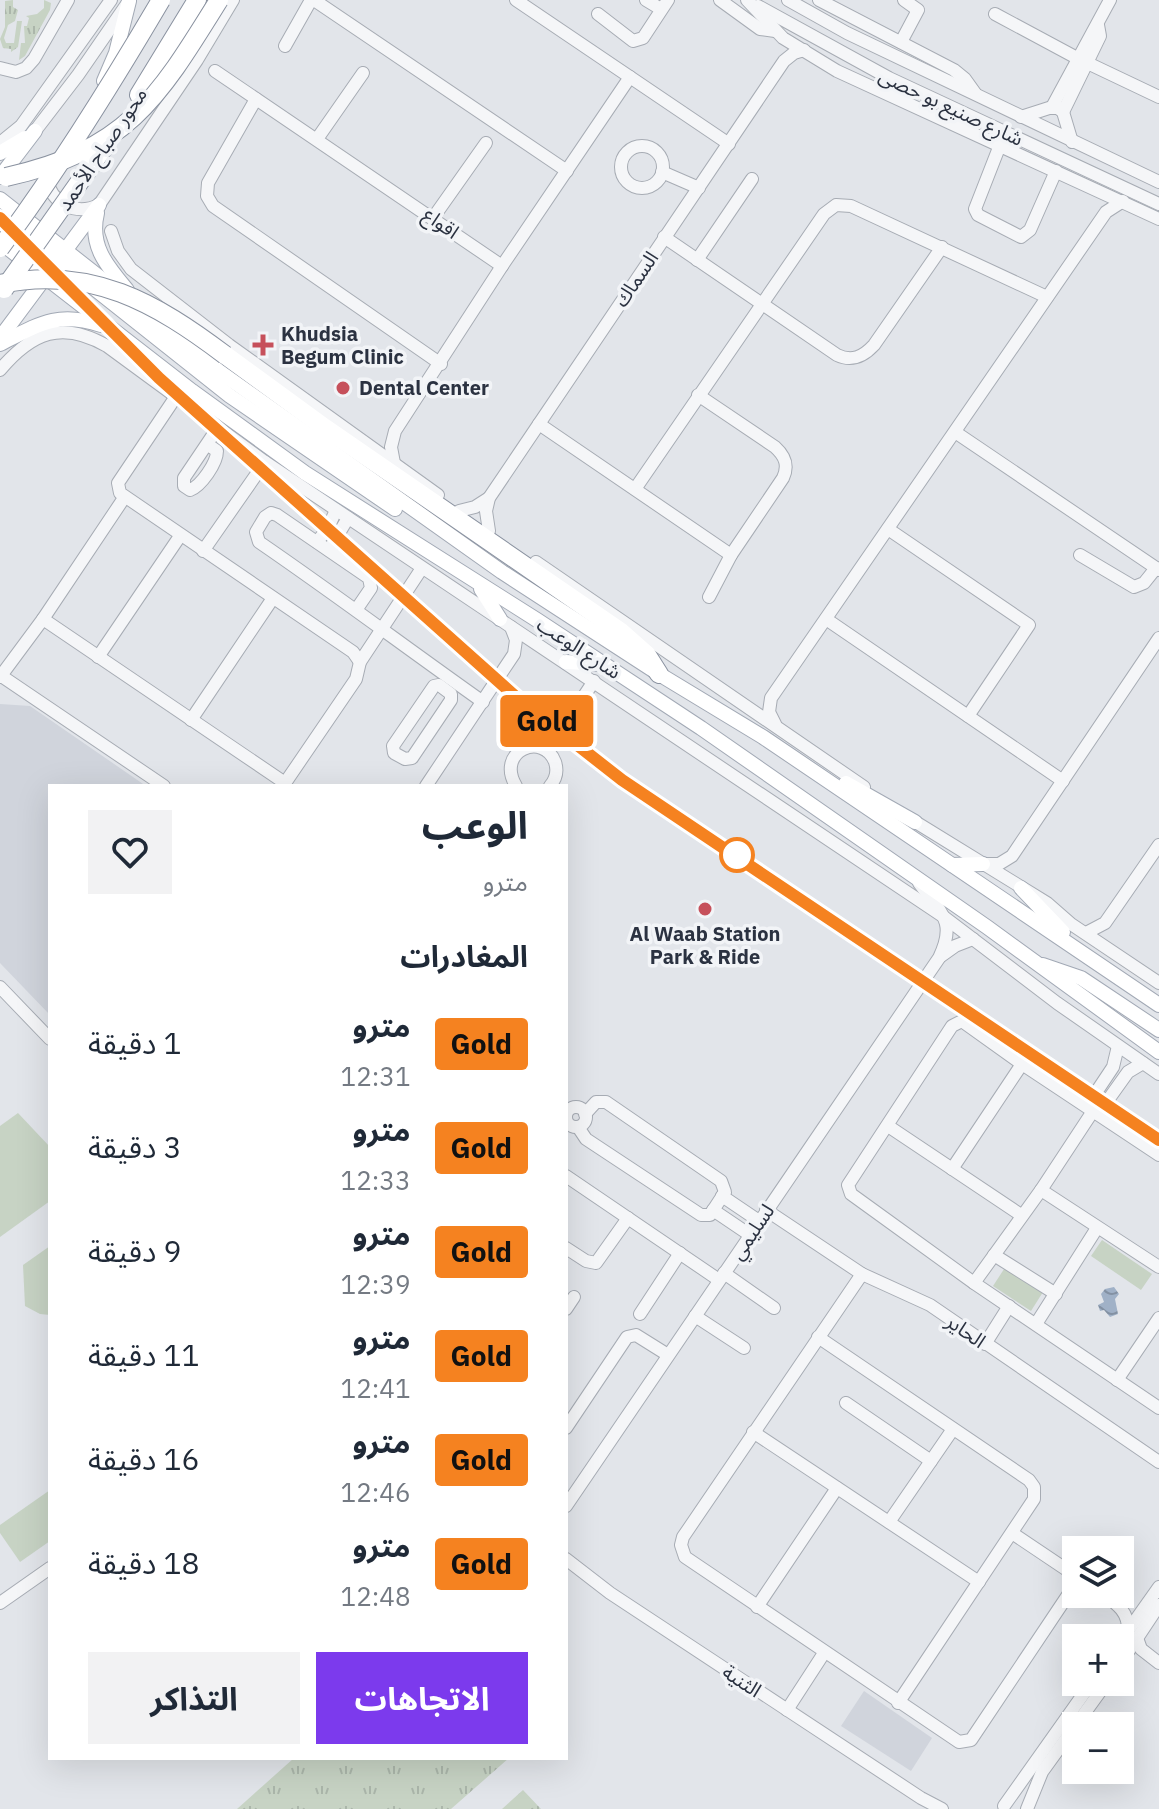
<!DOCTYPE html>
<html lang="ar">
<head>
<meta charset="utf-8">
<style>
	body { margin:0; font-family:"IBM Plex Sans","Noto Sans Arabic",sans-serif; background:#f2f2f3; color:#1f2937; direction:rtl; height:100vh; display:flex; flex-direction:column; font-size:30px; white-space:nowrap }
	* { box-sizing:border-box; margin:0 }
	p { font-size:26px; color:#747a83 }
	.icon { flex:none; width:44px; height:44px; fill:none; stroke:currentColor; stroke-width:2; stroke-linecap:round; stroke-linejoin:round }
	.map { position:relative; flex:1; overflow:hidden; direction:ltr }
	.side { position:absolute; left:48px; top:784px; width:520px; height:976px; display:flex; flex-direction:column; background:#fff; border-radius:0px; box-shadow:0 8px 32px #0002; direction:rtl }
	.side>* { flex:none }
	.badge { padding:0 16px; border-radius:6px; font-size:28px; line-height:52px }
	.controls { position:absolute; left:1062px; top:1536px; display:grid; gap:16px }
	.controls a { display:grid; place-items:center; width:72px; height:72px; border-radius:0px; background:#fff; box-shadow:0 8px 32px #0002; font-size:40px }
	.map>.badge { position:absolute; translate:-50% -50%; box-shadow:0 0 0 4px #fff }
	h2 { padding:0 40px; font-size:30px; line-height:72px }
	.round { display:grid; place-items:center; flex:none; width:84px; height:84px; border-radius:0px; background:#f2f2f3 }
	.summary { display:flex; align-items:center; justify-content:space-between; height:136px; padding:0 40px }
	h1 { font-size:38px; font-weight:700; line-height:60px }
	.primary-button { display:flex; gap:16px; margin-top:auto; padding:16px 40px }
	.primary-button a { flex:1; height:92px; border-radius:0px; background:#7c3aed; color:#fff; font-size:32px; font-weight:700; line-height:92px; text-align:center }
	.primary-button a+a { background:#f2f2f3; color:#1f2937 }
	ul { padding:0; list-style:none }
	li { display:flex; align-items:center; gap:24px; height:104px; padding:0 40px }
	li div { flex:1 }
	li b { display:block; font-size:30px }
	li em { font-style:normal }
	li .badge { min-width:88px; font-weight:700; text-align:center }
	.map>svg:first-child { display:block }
</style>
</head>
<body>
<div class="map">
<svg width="1159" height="1809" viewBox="0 0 1159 1809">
	<defs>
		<pattern id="grass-tufts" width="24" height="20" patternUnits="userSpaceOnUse" patternTransform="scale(2)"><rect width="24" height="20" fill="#c7d3c4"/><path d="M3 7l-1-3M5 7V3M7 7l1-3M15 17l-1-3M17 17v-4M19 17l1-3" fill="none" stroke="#abb6aa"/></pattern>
		<pattern id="water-waves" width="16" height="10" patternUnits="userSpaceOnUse" patternTransform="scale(2)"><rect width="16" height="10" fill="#a0b1c7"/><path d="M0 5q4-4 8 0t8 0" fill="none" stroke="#8391a3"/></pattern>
	</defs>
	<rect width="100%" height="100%" fill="#e2e5ea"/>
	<g fill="#d0d4dc">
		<polygon points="0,704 30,706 146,786 50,786 50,1015 0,963"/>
		<polygon points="864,1691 932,1738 911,1771 841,1726"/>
	</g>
	<g fill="url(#grass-tufts)">
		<polygon points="13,0 13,7 18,10 15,21 8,25 4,38 6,43 14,43 17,21 22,21 18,47 11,52 11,49 3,48 0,39 5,27 5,1"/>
		<polygon points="44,0 51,3 50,10 25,56 19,60 21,43 25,43 24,26 27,26 29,18 26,16 37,14 44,8"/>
		<polygon points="294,1758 509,1758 451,1809 237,1809"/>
		<polygon points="523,1790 541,1809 502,1809"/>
	</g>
	<g fill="#c7d3c4">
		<polygon points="18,1113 50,1147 50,1201 0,1237 0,1126"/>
		<polygon points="1102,1240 1152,1274 1141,1290 1091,1256"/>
		<polygon points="50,1246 50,1315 40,1314 25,1306 23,1265"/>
		<polygon points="1006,1266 1043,1292 1031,1311 993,1286"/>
		<polygon points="50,1490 50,1541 20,1562 0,1533 0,1525"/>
	</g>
	<polygon fill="url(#water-waves)" points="1114,1287 1119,1294 1115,1299 1118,1314 1110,1317 1104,1310 1100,1311 1098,1305 1104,1302 1101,1294 1105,1289"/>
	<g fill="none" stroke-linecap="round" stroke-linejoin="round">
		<defs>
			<g id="minor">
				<polyline points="314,0 567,171"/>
				<polyline points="516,0 729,144"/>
				<polyline points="646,0 661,9"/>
				<polyline points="720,0 760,29 775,31"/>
				<polyline points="747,0 783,38 837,71 1159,219"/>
				<polyline points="788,0 847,33 1159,182"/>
				<polyline points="819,0 954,70 965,79 975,93"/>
				<polyline points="758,6 889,78 1159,204"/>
				<polyline points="598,14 633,41 643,38 668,0"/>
				<polyline points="995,14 1077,58 1159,97"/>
				<polyline points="901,42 918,10 904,0"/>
				<polyline points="285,46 311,0"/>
				<polyline points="0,68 16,72 26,68 34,59 68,0"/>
				<polyline points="215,71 502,266 395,431 391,447 394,463"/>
				<polyline points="256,99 208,183 207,196 213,206 441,364"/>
				<polyline points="1052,107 1110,0"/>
				<polyline points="1063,112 1100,36 1098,25"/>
				<polyline points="1021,117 1049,108 1058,108 1063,112 1072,142"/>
				<polyline points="35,131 78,75 127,4"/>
				<polyline points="317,139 363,73"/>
				<polyline points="0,143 21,126 111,0"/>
				<polyline points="1000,145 975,209 978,215 1021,237 1030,230 1056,171"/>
				<circle cx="642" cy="167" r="21"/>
				<polyline points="662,172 699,188"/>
				<path d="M46 178C52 204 75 216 99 205L197 60 233 0"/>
				<polyline points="433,218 486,143"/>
				<polyline points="111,231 118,251 131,269 229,345 438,495"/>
				<path d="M664 237 837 355C852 362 863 357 874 345L942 247"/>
				<polyline points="697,260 752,179"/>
				<polyline points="502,266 630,77"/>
				<path d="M0 370C32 332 62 320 107 346L265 462 944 917 1057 1003 1159 1074"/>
				<path d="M698 395 775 447C785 456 789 465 783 478L731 555 709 597"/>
				<polyline points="175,398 118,483 120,493 353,652 360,662"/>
				<polyline points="539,424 731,555"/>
				<polyline points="955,432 1159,570"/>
				<path d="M207 444 217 451C217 463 201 486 190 490L184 486V478L217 429"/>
				<polyline points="635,489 824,214 836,205 851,206 1047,297"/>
				<polyline points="459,511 475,507 489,498"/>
				<polyline points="888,529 1029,625 968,716"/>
				<polyline points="489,531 486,511 489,498 784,61 794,53 804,50"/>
				<polyline points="317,542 328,528 336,510"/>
				<polyline points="329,550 348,518"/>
				<polyline points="203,551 265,462"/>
				<polyline points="1080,555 1134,587 1144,583 1156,568"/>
				<polyline points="536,562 864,787"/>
				<path d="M356 610 371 588 369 578 277 515 271 513 265 517 256 532 259 542C335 594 408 649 483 702"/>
				<polyline points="43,619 124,498"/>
				<polyline points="826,619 1063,781"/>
				<polyline points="98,657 180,536"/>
				<polyline points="0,675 164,786"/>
				<polyline points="0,677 43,619 285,783"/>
				<polygon points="439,685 451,694 451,700 412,758 405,759 394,753 393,746 434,686"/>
				<polyline points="574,711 594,681"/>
				<polyline points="191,720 273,598"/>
				<polyline points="775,724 769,712 771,698 1106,212 1123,201"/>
				<polyline points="546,750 567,723"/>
				<polyline points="283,786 356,679 360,662 422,568"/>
				<polyline points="426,786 514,654 516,640 511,627"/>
				<path d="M516 786C495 751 543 731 555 762 558 771 556 779 550 786"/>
				<polyline points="909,818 1047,903 1071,924 1159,983"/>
				<polyline points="986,864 999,864 1012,856 1159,638"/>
				<polyline points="1086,933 1105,923 1159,845"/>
				<polyline points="941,956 955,946 973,939"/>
				<polyline points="0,987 50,1039"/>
				<polyline points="1087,1106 1113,1067 1118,1046"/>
				<circle cx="576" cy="1117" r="10"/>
				<polyline points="1093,1111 1041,1190 1159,1267"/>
				<polyline points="1098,1114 1128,1072 1143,1063"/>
				<polyline points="888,1126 1021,1215"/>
				<polyline points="578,1127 586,1139 701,1215 710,1215 725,1192 721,1181 606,1102 596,1102 585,1114"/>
				<polyline points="1159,1155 1022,1064 962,1021 952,1026 848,1185 851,1194 974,1283 1159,1408"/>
				<polyline points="952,1169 1022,1064"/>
				<polyline points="566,1176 719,1280"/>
				<polyline points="722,1196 759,1221"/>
				<polyline points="713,1210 750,1235"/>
				<polyline points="766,1210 862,1274 930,1305 1159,1462"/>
				<polyline points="566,1248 586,1261 596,1263 628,1218"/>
				<polyline points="994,1255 1056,1294"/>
				<polyline points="724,1273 774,1308"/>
				<polyline points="862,1274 683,1537 681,1545 685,1557 959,1742 971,1740 1076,1583"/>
				<polyline points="974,1283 1041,1190"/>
				<polyline points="566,1309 574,1297"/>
				<polyline points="640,1314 680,1253"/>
				<polyline points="695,1316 744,1348"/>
				<polyline points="1036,1324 1097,1228"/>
				<polyline points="818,1337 1029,1480 1034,1487 1034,1499 898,1703"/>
				<polyline points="985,1344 1009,1306"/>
				<polyline points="1117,1380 1159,1318"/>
				<polyline points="846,1403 931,1461"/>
				<polyline points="566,1428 627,1337 636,1335 668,1355"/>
				<polyline points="753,1432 979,1582"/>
				<path d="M566 1506 939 958C957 921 941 913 919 883"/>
				<polyline points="889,1522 953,1429"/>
				<polyline points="1012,1533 1076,1576"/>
				<polyline points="566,1559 610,1593 921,1798 942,1809"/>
				<path d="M1103 1594C1117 1604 1129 1612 1128 1631"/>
				<polyline points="0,1603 50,1568"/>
				<polyline points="757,1607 837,1488"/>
				<polyline points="1137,1638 1141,1649 1159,1663"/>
				<polyline points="1120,1642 1159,1587"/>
				<polyline points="1120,1664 1159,1605"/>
				<polyline points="787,1710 824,1653"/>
				<polyline points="1004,1806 1092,1682"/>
				<polyline points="1027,1809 1042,1772 1107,1682"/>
			</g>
			<g id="major">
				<polyline points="104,81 116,53 129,1"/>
				<polyline points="0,153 25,138"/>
				<polyline points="0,177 35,131"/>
				<polyline points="0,199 220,372 502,572 659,674 763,737 1159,1005"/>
				<path d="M97 213C89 246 107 266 127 290"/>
				<polyline points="0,227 18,231 32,239 230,396 395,509"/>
				<polyline points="0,242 192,391 305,473 537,620 701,728 987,927 1159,1052"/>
				<polyline points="0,338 99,205"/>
				<path d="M0 344C39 324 57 311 101 325"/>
				<polyline points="481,589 500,619"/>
				<polyline points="566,662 602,664"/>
				<polyline points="846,783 915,822"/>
				<polyline points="952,865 983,864"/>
				<polyline points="1021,888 1063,932"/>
				<polyline points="1043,965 1081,978 1159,1030"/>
			</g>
			<g id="highway">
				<polyline points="139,95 197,0"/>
				<polyline points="225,355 325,428 621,632 647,655 659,674"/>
			</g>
		</defs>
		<use href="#minor" stroke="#a7acb4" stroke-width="14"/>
		<use href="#major" stroke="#a2a9b5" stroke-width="16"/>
		<use href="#highway" stroke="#8a92a0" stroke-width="20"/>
		<use href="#minor" stroke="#f5f6f8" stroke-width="12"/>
		<use href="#major" stroke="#fff" stroke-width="14"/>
		<use href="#highway" stroke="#fff" stroke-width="18"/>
		<defs>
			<g id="highway-bridge">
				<path d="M6 177C127 150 157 100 219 0"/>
				<path d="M0 248C59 169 111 85 161 0"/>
				<path d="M0 284C91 265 156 303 225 355"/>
				<polyline points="4,289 107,143"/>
			</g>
		</defs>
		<use href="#highway-bridge" stroke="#8a92a0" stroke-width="20" stroke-linecap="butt"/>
		<use href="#highway-bridge" stroke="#fff" stroke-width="18"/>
	</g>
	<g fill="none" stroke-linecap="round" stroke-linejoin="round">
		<defs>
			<polyline id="line" points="0,218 159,378 516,697 622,780 1159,1140"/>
		</defs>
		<use href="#line" stroke="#fff" stroke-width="18"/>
		<use href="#line" stroke="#f58220" stroke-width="12"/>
	</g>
	<g fill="#c6505b" stroke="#f2f4f7" stroke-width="3">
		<path d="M259 333h8v8h8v8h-8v8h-8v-8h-8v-8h8z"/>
		<circle cx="343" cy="388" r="8"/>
		<circle cx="705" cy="909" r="8"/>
	</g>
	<circle fill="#fff" stroke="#f58220" stroke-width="4" cx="737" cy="855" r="16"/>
	<g text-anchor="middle" stroke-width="7" stroke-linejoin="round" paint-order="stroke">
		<g font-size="20" fill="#2b3241" stroke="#f2f4f7">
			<text transform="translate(951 107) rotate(25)" y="7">شارع صنيع بو حصى</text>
			<text transform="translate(102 149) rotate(-56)" y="7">محور صباح الأحمد</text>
			<text transform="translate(441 223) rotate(35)" y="7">اقواع</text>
			<text transform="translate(636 279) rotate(-56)" y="7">السماك</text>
			<text transform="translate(579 648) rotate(33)" y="7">شارع الوعب</text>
			<text transform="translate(752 1232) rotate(-56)" y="7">لسليمي</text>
			<text transform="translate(966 1331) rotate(35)" y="7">الحاير</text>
			<text transform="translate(742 1681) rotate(33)" y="7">الثنية</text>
		</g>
		<g font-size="20" font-weight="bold" fill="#2b3241" stroke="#f2f4f7" text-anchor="start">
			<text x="281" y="341">Khudsia<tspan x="281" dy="23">Begum Clinic</tspan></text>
			<text x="359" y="395">Dental Center</text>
			<text x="705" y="941" text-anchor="middle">Al Waab Station<tspan x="705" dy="23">Park &amp; Ride</tspan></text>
		</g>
	</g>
</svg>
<div class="controls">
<a><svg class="icon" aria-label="layers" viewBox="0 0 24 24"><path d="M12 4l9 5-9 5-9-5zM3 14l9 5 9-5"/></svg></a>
<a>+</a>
<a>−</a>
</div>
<b class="badge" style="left:547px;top:721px;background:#f58220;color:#111">Gold</b>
<section class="side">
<div class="summary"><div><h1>الوعب</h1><p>مترو</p></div><a class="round"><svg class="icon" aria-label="heart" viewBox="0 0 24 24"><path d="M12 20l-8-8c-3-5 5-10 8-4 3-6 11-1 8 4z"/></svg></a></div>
<h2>المغادرات</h2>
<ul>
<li><span class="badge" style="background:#f58220;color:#111">Gold</span><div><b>مترو</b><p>12:31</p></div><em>1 دقيقة</em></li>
<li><span class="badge" style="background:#f58220;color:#111">Gold</span><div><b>مترو</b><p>12:33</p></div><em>3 دقيقة</em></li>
<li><span class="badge" style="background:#f58220;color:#111">Gold</span><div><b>مترو</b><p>12:39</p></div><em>9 دقيقة</em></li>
<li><span class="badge" style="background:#f58220;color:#111">Gold</span><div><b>مترو</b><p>12:41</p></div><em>11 دقيقة</em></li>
<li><span class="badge" style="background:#f58220;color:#111">Gold</span><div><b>مترو</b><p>12:46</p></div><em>16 دقيقة</em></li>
<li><span class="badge" style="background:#f58220;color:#111">Gold</span><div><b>مترو</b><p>12:48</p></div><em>18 دقيقة</em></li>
</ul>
<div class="primary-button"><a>الاتجاهات</a><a>التذاكر</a></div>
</section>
</div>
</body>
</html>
